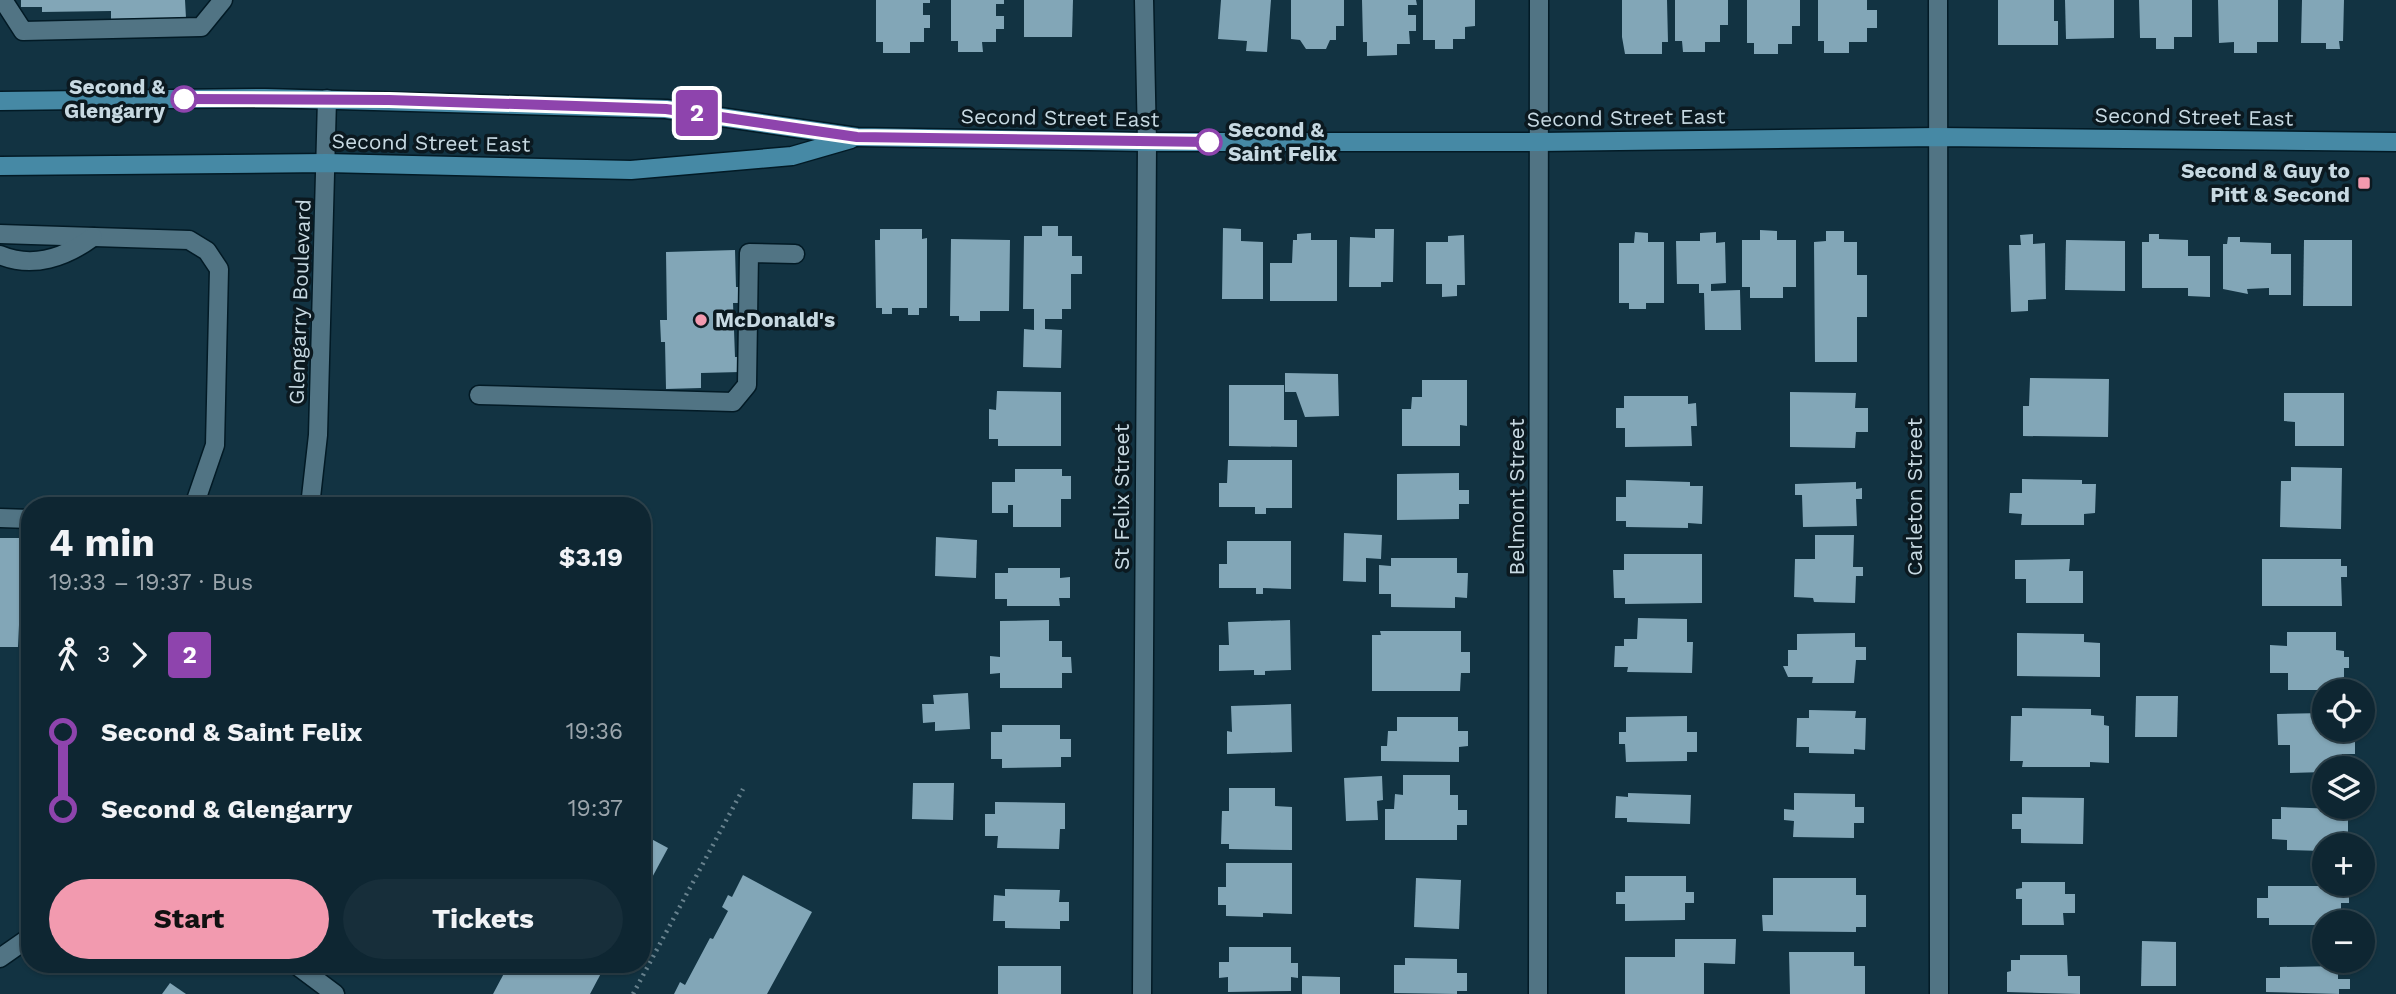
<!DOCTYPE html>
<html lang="en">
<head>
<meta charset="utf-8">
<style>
	body { margin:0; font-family:"Work Sans",sans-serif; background:#172e3a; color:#f1f3f6; height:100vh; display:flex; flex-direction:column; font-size:26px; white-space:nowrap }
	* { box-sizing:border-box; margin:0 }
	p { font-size:23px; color:#9ba5ac }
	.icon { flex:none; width:38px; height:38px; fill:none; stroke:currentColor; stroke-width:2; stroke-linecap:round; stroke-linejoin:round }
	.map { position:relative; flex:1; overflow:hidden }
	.sheet { position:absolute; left:21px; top:497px; width:630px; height:476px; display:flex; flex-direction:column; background:#0e2632; border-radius:28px; box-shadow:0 2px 5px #0004,0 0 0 2px #2e434d }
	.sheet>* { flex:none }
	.badge { padding:0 14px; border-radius:5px; font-size:24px; line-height:46px }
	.controls { position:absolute; left:2312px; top:679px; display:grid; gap:14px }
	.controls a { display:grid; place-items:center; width:63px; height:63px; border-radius:50%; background:#0e2632; box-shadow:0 2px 5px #0004,0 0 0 2px #2e434d; font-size:35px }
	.map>.badge { position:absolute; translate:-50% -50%; box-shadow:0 0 0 4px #fff }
	.legs { display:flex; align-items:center; gap:10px; height:77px; padding:0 28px; font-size:23px }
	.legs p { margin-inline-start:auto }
	.head { display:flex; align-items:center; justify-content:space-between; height:119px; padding:0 28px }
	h1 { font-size:38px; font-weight:700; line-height:52px }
	.cta { display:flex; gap:14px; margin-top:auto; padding:14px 28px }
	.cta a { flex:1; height:80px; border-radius:42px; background:#f29aaf; color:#111; font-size:28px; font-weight:700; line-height:80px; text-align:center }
	.cta a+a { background:#172e3a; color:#f1f3f6 }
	ul { padding:0 28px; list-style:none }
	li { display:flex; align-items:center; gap:24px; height:77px; font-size:26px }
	li i { display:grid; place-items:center; width:10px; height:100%; margin:0 9px; background:currentColor }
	li i::after { content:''; width:18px; height:18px; margin:-9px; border:5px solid; border-radius:50%; background:#0e2632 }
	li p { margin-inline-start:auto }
	li:first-child i { background:linear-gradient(#0000 50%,currentColor 0) }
	li:last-child i { background:linear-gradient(currentColor 50%,#0000 0) }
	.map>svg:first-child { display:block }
</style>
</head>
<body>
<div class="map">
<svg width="2396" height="994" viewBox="0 0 2396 994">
	<rect width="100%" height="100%" fill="#123342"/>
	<g fill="#82a6b7">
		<polygon points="21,0 185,0 186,18 111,19 111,11 42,12 42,7 21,7"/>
		<polygon points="876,0 930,0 930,3 923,3 923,15 930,15 930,28 924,28 924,42 910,42 910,53 883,53 883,42 876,42"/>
		<polygon points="951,0 1004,0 1004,4 996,4 996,16 1004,16 1004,29 996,29 996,42 982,42 983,52 958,52 958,41 951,41"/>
		<polygon points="1024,0 1073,0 1072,37 1024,37"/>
		<polygon points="1221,0 1271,0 1267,52 1246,51 1247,41 1218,39"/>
		<polygon points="1291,0 1344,0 1344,26 1336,26 1336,40 1330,40 1326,49 1306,49 1300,40 1291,39"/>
		<polygon points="1362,0 1416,0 1417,5 1408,5 1408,15 1416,15 1416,31 1409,31 1410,44 1397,44 1397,55 1367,56 1367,42 1363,42"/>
		<polygon points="1423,0 1475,0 1475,26 1465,27 1465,39 1453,39 1453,49 1435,49 1435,40 1423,40"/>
		<polygon points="1622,0 1667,0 1668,42 1662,42 1662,54 1625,54 1622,37"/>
		<polygon points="1675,0 1728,0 1728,25 1720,25 1720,42 1705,42 1705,52 1683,52 1682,41 1675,41"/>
		<polygon points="1747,0 1800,0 1800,26 1792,26 1792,44 1778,44 1778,54 1754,54 1754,43 1747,43"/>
		<polygon points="1818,0 1867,0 1867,10 1877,10 1877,28 1867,28 1867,42 1849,42 1849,53 1824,53 1824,41 1818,41"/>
		<polygon points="1998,0 2054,0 2054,21 2058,21 2058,45 1998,45"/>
		<polygon points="2065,0 2114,0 2114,38 2066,39"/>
		<polygon points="2139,0 2192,0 2192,37 2174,37 2174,49 2156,49 2156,38 2140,38"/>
		<polygon points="2218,0 2278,0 2278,42 2257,42 2257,53 2234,53 2234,42 2219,43"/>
		<polygon points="2302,0 2344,0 2343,41 2339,41 2340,49 2326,49 2326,43 2301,43"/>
		<polygon points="1042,226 1058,226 1058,236 1072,236 1072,256 1082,256 1082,274 1071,274 1071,309 1062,309 1062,319 1045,319 1045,329 1062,330 1061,368 1023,367 1024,329 1034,330 1034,309 1023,309 1024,236 1042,236"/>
		<polygon points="1223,228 1241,229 1241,241 1263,242 1263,299 1222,299"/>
		<polygon points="880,229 922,229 922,239 927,238 927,308 919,308 919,315 908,315 908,308 892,308 892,314 882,314 882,308 876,308 875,240 880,240"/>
		<polygon points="1375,229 1394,229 1393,282 1381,282 1381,287 1349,287 1350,237 1375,238"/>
		<polygon points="1760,230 1777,231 1777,240 1796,240 1796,287 1783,287 1783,298 1750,298 1750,287 1742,287 1742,240 1760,240"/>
		<polygon points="1826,231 1844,231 1844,242 1857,242 1857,275 1867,275 1867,317 1857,317 1857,362 1815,362 1814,242 1826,241"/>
		<polygon points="1635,232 1648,233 1648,242 1664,242 1664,303 1646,303 1646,309 1629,309 1629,303 1619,303 1619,243 1634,243"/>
		<polygon points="1716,232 1716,243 1725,242 1726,283 1711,284 1711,291 1740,290 1741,330 1705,330 1704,293 1699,293 1699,284 1677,284 1676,241 1700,241 1700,233"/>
		<polygon points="1311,233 1311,240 1337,240 1337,301 1270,301 1270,263 1292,263 1293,240 1297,240 1297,234"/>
		<polygon points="2033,234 2033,244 2045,243 2046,299 2028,300 2028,311 2011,312 2009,245 2021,245 2020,235"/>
		<polygon points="2149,234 2159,234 2159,239 2188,240 2188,256 2210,256 2210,297 2188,296 2188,288 2142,288 2142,242 2149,242"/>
		<polygon points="1464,235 1465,285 1457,285 1457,296 1442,297 1442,284 1426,284 1426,242 1448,242 1448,236"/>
		<polygon points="2228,237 2240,237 2240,242 2271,243 2271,254 2291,254 2291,295 2269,295 2269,288 2247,289 2248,294 2223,289 2223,244 2227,244"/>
		<polygon points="951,239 1010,240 1009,311 980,311 980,321 959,321 959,316 950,316"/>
		<polygon points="2066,240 2125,241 2125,291 2065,290"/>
		<polygon points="2304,240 2352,240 2352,306 2303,306"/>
		<polygon points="735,250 736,287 740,287 741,303 733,303 735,357 740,357 740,372 701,373 701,388 666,389 665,342 661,342 660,320 667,320 666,252"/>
		<polygon points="1285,373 1338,374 1339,416 1305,417 1296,392 1285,392"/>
		<polygon points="2030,378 2109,379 2108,437 2023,436 2023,406 2029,406"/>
		<polygon points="1422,380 1467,380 1467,426 1460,425 1460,446 1402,446 1402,409 1411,409 1412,397 1422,397"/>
		<polygon points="1229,385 1284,385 1284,420 1297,420 1297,447 1229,446"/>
		<polygon points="997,391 1061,392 1061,446 998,446 998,439 989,439 989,409 996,410"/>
		<polygon points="1790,392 1856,393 1855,408 1868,408 1868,432 1856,432 1855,448 1790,447"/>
		<polygon points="2284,393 2344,393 2344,446 2295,446 2295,422 2284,421"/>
		<polygon points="1624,396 1688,396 1688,404 1696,403 1697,426 1691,426 1692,446 1625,447 1625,428 1616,428 1616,408 1624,408"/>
		<polygon points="1228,460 1292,460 1292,508 1266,508 1266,514 1255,514 1255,507 1219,507 1219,483 1227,483"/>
		<polygon points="2291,467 2342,468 2341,529 2280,527 2281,481 2291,481"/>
		<polygon points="1015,469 1062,469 1062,476 1071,476 1071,499 1061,499 1061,527 1013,527 1013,505 1008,505 1008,513 992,513 992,482 1015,482"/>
		<polygon points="1459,473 1459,490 1469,490 1469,504 1459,504 1459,519 1397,520 1397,474"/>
		<polygon points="2022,479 2082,480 2082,484 2096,484 2095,513 2084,514 2084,525 2021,525 2022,514 2009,513 2010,493 2022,493"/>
		<polygon points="1626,480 1690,482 1690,486 1703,486 1702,524 1688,523 1688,528 1626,527 1626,521 1616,521 1616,497 1626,497"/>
		<polygon points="1856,482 1856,489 1862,488 1862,499 1856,499 1857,526 1803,527 1802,495 1795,495 1795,484"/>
		<polygon points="1344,533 1382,535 1381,559 1366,558 1366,582 1343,581"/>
		<polygon points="1815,535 1854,535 1853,567 1863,567 1863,576 1856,576 1855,603 1814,602 1813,598 1794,597 1795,559 1815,559"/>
		<polygon points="936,537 977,540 976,578 935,576"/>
		<polygon points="0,538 30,538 30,625 19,625 18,647 0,647"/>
		<polygon points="1227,541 1291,541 1291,589 1263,588 1263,594 1256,594 1256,588 1219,588 1219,564 1227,564"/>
		<polygon points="1624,554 1702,554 1702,603 1625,604 1625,598 1614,598 1613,570 1624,570"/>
		<polygon points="1391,558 1457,558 1457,573 1468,573 1467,598 1455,597 1455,608 1391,607 1391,594 1379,594 1379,565 1391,566"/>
		<polygon points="2070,559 2069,571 2083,571 2083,603 2026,603 2026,579 2015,579 2015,560"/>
		<polygon points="2262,559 2341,559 2341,566 2347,566 2347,577 2341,577 2342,606 2262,606"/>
		<polygon points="1008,568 1060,568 1060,578 1070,577 1070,598 1059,598 1060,606 1007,606 1007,599 995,599 995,573 1008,573"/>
		<polygon points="1638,618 1687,619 1687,642 1693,642 1692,673 1627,672 1628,667 1614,667 1615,646 1624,646 1624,639 1637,639"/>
		<polygon points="1049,620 1049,641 1062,641 1062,657 1071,657 1072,673 1062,673 1062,688 1000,688 1000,673 990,674 990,656 1000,657 1000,621"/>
		<polygon points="1290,620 1291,670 1265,671 1265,675 1254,675 1254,670 1219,671 1219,645 1229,645 1228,622"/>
		<polygon points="1380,631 1461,631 1461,652 1470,652 1470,673 1461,673 1460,691 1372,691 1372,635 1381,635"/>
		<polygon points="2287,632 2336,632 2336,650 2344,651 2344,657 2349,657 2349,668 2344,668 2344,690 2288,690 2288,673 2270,673 2270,645 2287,646"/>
		<polygon points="1855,633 1855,647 1866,647 1866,660 1856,660 1854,683 1812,683 1813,677 1788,677 1783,666 1788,666 1788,650 1797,650 1797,634"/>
		<polygon points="2017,633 2084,634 2084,642 2100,643 2100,677 2017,676"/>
		<polygon points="968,693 970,729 935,731 935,722 923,723 922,704 934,704 933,695"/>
		<polygon points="2136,696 2178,696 2177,737 2135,737"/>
		<polygon points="1291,704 1292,752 1227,754 1227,731 1232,732 1231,706"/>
		<polygon points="2022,708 2091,709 2091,715 2104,716 2104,725 2109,726 2109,763 2090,762 2090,767 2022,767 2023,761 2010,761 2011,716 2022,716"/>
		<polygon points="1809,710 1856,711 1855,718 1866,718 1865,750 1854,749 1854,754 1809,753 1809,747 1796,747 1797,718 1809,718"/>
		<polygon points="2324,713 2324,730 2355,730 2355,754 2342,754 2342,768 2324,768 2324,772 2290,773 2290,745 2278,745 2277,714"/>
		<polygon points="1687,716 1687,732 1697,732 1697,752 1687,752 1687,761 1626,762 1625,744 1619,744 1619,732 1626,732 1626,717"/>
		<polygon points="1397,717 1458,717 1458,731 1468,731 1468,746 1459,747 1459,762 1381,761 1381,746 1387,746 1388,731 1397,731"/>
		<polygon points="1002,725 1060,725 1060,739 1071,739 1071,757 1061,757 1061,767 1002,768 1002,759 991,759 991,732 1002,732"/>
		<polygon points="1403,775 1450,775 1450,795 1458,795 1458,810 1467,810 1467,825 1457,825 1457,840 1385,840 1385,809 1394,809 1395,794 1403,795"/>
		<polygon points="1382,776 1383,800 1377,801 1378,820 1346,821 1344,778"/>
		<polygon points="913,783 954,783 953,820 912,819"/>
		<polygon points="1229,788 1275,788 1275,806 1292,807 1292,850 1229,849 1229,844 1221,844 1222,811 1229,811"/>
		<polygon points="1628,793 1691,795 1690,824 1627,822 1627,818 1615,818 1616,796 1628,797"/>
		<polygon points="1794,793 1855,794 1855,807 1864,807 1864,823 1854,823 1854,838 1793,837 1794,821 1784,820 1784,809 1794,810"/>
		<polygon points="2022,797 2084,798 2083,844 2021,843 2021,829 2012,829 2012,814 2022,814"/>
		<polygon points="995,802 1065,803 1065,829 1060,829 1059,849 997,848 998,836 985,836 985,814 995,814"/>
		<polygon points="2281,807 2341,809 2341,820 2348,820 2348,837 2340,837 2340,845 2324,845 2324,851 2287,850 2287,840 2272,839 2272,819 2281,819"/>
		<polygon points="642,834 668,848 642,896"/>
		<polygon points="1226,863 1292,863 1292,914 1263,913 1263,917 1226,916 1226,905 1218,905 1218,887 1226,887"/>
		<polygon points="743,875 812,912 767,994 674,994 680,982 685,985 710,938 713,939 728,911 722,907 728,895 732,897"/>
		<polygon points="1625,876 1686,876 1686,892 1694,892 1694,903 1685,903 1685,920 1625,921 1625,904 1616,904 1616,892 1625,892"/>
		<polygon points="1416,878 1461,880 1459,929 1414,927"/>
		<polygon points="1773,878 1856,878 1856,895 1866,895 1866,927 1856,927 1856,932 1763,931 1762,915 1773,915"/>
		<polygon points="2022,882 2065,882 2065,894 2075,894 2075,913 2063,913 2064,925 2022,925 2022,899 2016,899 2016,889 2022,888"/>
		<polygon points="2268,886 2349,886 2349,903 2341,903 2341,922 2324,922 2324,925 2269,925 2269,918 2257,918 2257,898 2268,898"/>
		<polygon points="1005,889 1060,890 1059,902 1069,902 1069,921 1060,921 1060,929 1005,928 1005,921 993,921 994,895 1005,896"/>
		<polygon points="1675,939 1736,939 1735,964 1704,963 1704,994 1625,994 1625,957 1675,957"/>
		<polygon points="2142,941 2176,942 2176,986 2141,986"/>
		<polygon points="1229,947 1291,947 1291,963 1298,963 1298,978 1291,977 1291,991 1228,992 1228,977 1219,978 1219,962 1229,962"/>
		<polygon points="1789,952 1854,952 1854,966 1865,966 1865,994 1790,994"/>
		<polygon points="2020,955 2067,955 2068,976 2080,976 2080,994 2007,992 2007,972 2011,971 2011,960 2020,960"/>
		<polygon points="1405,958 1457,959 1457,973 1467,973 1467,991 1457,991 1457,994 1394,993 1394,965 1405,965"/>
		<polygon points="509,964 606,964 590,994 493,994"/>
		<rect x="998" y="966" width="63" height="28"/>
		<polygon points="2338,966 2338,979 2350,979 2350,989 2339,989 2339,994 2266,992 2266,978 2280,978 2280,967"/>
		<polygon points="1302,976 1340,977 1340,994 1302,994"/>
		<polygon points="170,983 186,994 162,994"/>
	</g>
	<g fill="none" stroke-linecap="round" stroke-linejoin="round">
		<defs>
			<g id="service">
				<polyline points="3,0 23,31 201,27 223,0"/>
				<polyline points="0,234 189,240 207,251 219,269 215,445 194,506"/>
				<path d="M0 255C33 269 66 257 93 237"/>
				<polyline points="479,395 733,402 747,385 749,253 795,254"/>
				<polyline points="0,518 30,519"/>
			</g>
			<g id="minor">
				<polyline points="1938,0 1939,994"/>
				<polyline points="310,506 318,435 327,99"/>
				<polyline points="0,958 30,937"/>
				<polyline points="295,964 335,994"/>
				<polyline points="1142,994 1147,142 1144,0"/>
				<polyline points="1538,994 1539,0"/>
			</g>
			<g id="secondary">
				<polyline points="0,101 265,98 666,109 857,137 1147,142 1539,142 1937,137 2396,142"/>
				<polyline points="0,166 326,163 631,170 792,156 851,139"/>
			</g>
		</defs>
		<use href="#service" stroke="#021a25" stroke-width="21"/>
		<use href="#minor" stroke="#021a25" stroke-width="21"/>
		<use href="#secondary" stroke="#021a25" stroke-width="21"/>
		<polyline stroke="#68828e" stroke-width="4.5" stroke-dasharray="2 5" stroke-linecap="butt" points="633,994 743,789"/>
		<use href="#service" stroke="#517484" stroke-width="18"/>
		<use href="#minor" stroke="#517484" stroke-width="18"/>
		<use href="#secondary" stroke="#4689a5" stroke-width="18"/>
	</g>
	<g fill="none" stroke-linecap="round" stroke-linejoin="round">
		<defs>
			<polyline id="line-1" points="184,99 389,100 666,109 857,137 1209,142"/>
		</defs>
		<use href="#line-1" stroke="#fff" stroke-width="16"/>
		<use href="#line-1" stroke="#8e44ad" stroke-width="10"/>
	</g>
	<g fill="#fff" stroke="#8e44ad" stroke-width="3.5">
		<circle cx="184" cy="99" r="12"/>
		<circle cx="1209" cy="142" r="12"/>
	</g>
	<g fill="#f29aaf" stroke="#0b1920" stroke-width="2.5">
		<rect x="2357" y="176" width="14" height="14" rx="3.5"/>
		<circle cx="701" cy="320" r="7"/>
	</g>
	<g text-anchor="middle" stroke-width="7" stroke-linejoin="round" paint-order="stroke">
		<g font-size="21" font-weight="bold" fill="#c7d9e2" stroke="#0b1920" text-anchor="end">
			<text x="165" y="94">Second &amp;<tspan x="165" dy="24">Glengarry</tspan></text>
			<text x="1228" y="137" text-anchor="start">Second &amp;<tspan x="1228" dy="24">Saint Felix</tspan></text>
		</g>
		<g font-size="21" fill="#c7d9e2" stroke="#0b1920">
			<text transform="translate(2194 117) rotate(1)" y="7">Second Street East</text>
			<text transform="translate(1060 118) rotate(1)" y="7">Second Street East</text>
			<text transform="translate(1626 118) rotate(-1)" y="7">Second Street East</text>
			<text transform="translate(431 143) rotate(1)" y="7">Second Street East</text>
			<text transform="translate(300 302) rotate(-88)" y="7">Glengarry Boulevard</text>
			<text transform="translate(1122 497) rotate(-90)" y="7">St Felix Street</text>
			<text transform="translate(1517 497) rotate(-90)" y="7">Belmont Street</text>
			<text transform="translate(1915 497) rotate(-90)" y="7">Carleton Street</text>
		</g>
		<g font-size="21" font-weight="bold" fill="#c7d9e2" stroke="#0b1920" text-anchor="end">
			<text x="2350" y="178">Second &amp; Guy to<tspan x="2350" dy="24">Pitt &amp; Second</tspan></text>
			<text x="715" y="327" text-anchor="start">McDonald's</text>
		</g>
	</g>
</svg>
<div class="controls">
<a><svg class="icon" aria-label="locate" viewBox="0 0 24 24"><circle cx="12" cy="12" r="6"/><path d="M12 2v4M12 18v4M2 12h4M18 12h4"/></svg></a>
<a><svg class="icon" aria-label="layers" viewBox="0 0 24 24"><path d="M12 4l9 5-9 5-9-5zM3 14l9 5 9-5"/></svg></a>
<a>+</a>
<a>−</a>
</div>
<b class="badge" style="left:697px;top:113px;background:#8e44ad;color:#fff">2</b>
<section class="sheet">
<div class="head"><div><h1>4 min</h1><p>19:33 – 19:37 · Bus</p></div><b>$3.19</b></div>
<div class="legs"><svg class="icon" aria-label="walk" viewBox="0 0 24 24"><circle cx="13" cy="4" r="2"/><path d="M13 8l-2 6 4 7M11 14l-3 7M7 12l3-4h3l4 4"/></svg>3<svg class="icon" aria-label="forward" viewBox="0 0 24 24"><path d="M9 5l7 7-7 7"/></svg><b class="badge" style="background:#8e44ad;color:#fff">2</b></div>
<ul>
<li><i style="color:#8e44ad"></i><b>Second &amp; Saint Felix</b><p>19:36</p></li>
<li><i style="color:#8e44ad"></i><b>Second &amp; Glengarry</b><p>19:37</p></li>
</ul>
<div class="cta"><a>Start</a><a>Tickets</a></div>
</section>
</div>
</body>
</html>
